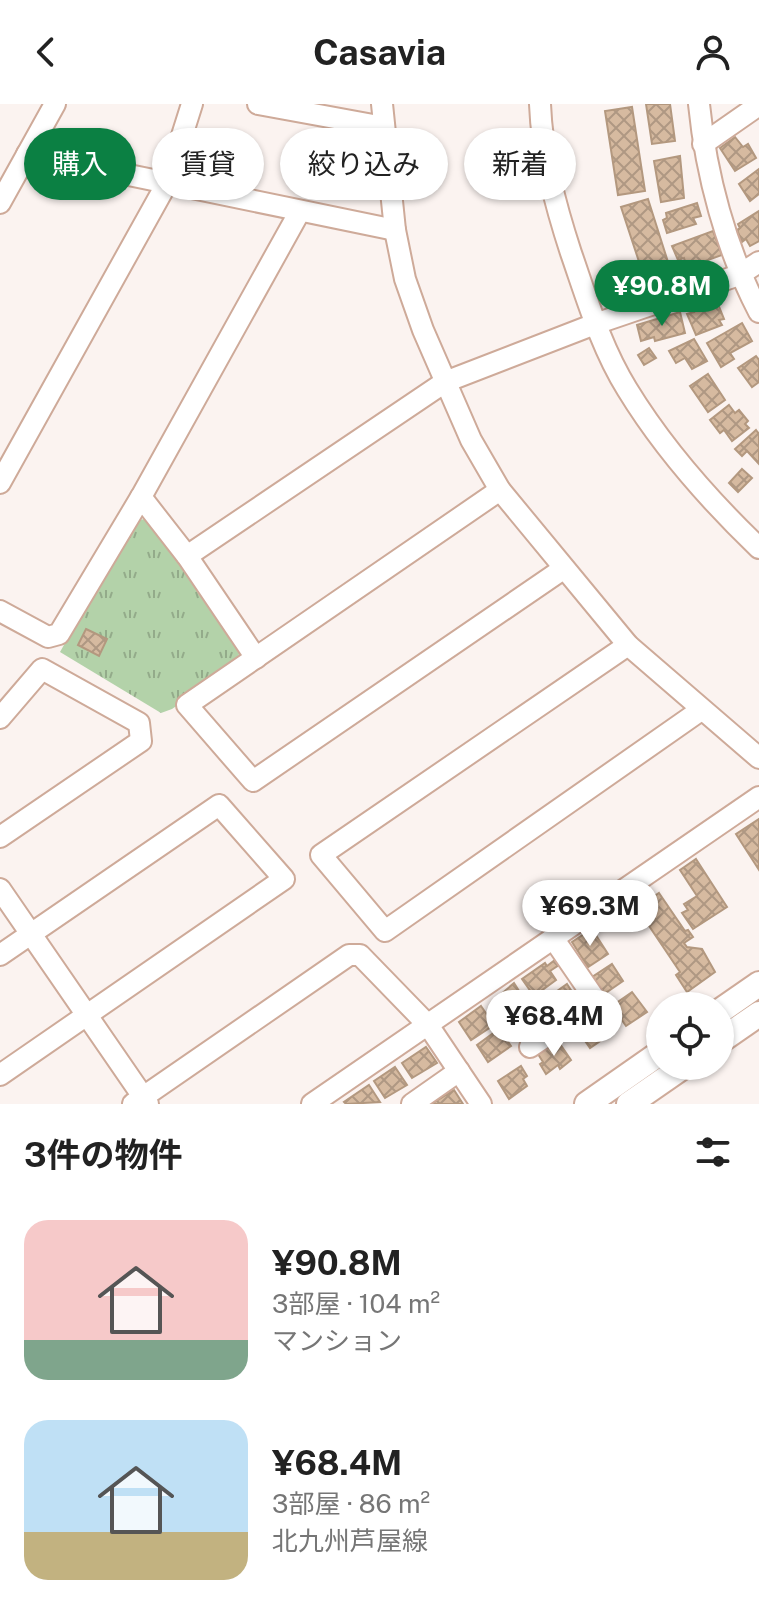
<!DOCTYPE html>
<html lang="ja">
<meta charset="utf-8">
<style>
:root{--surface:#fff;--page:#f2f2f2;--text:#222;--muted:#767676;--accent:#0b8043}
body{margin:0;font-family:"Public Sans","Noto Sans JP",sans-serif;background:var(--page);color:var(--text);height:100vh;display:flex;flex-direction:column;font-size:30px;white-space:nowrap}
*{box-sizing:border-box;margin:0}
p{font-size:26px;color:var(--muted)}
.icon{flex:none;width:44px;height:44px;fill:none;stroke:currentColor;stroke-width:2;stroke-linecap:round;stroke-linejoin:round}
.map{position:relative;height:1000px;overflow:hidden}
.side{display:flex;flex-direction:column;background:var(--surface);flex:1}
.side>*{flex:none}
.guide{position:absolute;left:24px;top:24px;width:712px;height:72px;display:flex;gap:16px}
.buttons{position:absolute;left:646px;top:888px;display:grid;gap:16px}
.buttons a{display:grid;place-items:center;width:88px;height:88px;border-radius:50%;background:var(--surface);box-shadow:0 2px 6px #0004;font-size:40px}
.price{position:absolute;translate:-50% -68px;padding:0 18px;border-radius:28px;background:#fff;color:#222;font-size:26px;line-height:52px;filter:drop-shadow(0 2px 4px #0008)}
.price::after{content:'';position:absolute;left:50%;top:48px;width:24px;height:18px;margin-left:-12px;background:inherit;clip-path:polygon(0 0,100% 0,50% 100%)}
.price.on{background:var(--accent);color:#fff}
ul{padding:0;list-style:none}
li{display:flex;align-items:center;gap:24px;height:200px;padding:0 24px}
li span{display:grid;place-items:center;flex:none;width:224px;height:160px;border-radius:24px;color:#555}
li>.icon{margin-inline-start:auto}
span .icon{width:96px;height:96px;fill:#fffc;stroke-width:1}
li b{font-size:34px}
h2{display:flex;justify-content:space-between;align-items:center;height:96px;padding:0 24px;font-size:34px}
.tag{padding:0 28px;border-radius:36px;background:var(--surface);box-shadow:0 2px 6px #0004;font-size:28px;line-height:72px}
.tag.on{background:var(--accent);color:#fff}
header{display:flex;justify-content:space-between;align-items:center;height:104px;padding:0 24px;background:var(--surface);font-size:36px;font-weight:700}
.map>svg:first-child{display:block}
</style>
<header><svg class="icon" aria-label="back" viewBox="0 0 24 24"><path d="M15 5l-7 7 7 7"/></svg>Casavia<svg class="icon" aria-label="person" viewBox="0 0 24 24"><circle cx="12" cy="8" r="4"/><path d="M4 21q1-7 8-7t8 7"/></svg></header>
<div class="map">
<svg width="759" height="1000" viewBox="0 0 759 1000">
<defs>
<pattern id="grass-tufts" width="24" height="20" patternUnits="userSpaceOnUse" patternTransform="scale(2)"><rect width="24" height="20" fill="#b3d2a9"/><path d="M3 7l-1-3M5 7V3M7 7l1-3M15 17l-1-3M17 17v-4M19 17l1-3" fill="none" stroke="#93ab8a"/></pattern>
<pattern id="building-cross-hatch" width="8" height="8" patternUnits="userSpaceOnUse" patternTransform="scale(2)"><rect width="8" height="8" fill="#d6baa0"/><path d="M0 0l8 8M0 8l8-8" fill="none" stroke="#af9883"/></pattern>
</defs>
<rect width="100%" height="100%" fill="#fbf3f0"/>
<path fill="url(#grass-tufts)" d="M148,415L239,549L238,560L172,605L161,609L60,548L134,416Z"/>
<g fill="url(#building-cross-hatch)" stroke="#b3987f" stroke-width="2">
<path d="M646,0H670L675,37L652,40Z"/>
<path d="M632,3L645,87L618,91L605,7Z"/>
<path d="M735,33L743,43L748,40L756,54L735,67L720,44Z"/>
<path d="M680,52L684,94L661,98L654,57Z"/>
<path d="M759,65V90L750,97L739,80Z"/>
<path d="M648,95L674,177L648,185L621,103Z"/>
<path d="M697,99L701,112L693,114L696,120L667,129L663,116L667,114L666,109Z"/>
<path d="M759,107V137L750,142L746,135L742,138L737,126L740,124L738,120Z"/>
<path d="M713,127L722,151L705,157L707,163L696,167L692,158L686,161L684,154L678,156L672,142Z"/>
<path d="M716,195L724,215L719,216L722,221L696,231L687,210L694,208L692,204Z"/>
<path d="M680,208L685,229L655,237L654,233L641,237L637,221Z"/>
<path d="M742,219L752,237L730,249L734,255L721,263L707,239Z"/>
<path d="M694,235L707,257L692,265L685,254L676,259L669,247Z"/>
<path d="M649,244L656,254L644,261L638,251Z"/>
<path d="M756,252L759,256V278L752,283L738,264Z"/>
<path d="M708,270L725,296L708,308L690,282Z"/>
<path d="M729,301L735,309L739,306L748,317L745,320L749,324L732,337L724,326L720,329L710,316Z"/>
<path d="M756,326L759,330V360L747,347L742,352L735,345Z"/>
<path d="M742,365L752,374L738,388L729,379Z"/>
<path d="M86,525L107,535L99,552L78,541Z"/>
<path d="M759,715V766L736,730Z"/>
<path d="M696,755L727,803L693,825L682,809L688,806L684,800L697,792L680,766Z"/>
<path d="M659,789L685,827L688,826L693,833L684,839L687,843L702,845L715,868L687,888L676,871L680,868L637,804Z"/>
<path d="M592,825L608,850L588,863L572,838Z"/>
<path d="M555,856L559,861L550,867L556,876L534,892L522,875L545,859L547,862Z"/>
<path d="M612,860L623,877L604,890L592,873Z"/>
<path d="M514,879L526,898L503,914L492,898Z"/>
<path d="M567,880L578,897L558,911L546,895Z"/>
<path d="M632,888L647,908L626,922L612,902Z"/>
<path d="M533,901L545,918L525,932L513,915Z"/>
<path d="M481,902L494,921L471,936L459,918Z"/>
<path d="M597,912L609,931L590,944L577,925Z"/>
<path d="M499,925L511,942L488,958L477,941Z"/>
<path d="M558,937L571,956L560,965L558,961L546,970L540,960L543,958L538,950Z"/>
<path d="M426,943L437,959L412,974L402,959Z"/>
<path d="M521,962L527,972L523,975L527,982L509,995L498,977Z"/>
<path d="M395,963L407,981L385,994L374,977Z"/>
<path d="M369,981L380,998L346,1000L344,998Z"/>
<path d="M454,986L463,1000H434L433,999Z"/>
</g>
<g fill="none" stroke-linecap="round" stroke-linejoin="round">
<defs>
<g id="minor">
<path d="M258,0L384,23"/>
<path d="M382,0L395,126L405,175L423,226L471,336L500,386L628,541L759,654"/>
<path d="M540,0C542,51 555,100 571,149C587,195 601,243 627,285C663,344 709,396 759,444"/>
<path d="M699,0C706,71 726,145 759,208"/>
<path d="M703,40L759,1"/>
<path d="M27,50L395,126"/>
<path d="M0,99L55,0"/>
<path d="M0,379L167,79L192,0"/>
<path d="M500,386L187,601L253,677L563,465"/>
<path d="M141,393L187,452L256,554"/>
<path d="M187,452L445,278L595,220L739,171L759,158"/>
<path d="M0,507L48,533L59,530L141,393L300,107"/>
<path d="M628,541L321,751L385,827L701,606"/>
<path d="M0,614L42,565L139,619L141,637L0,733"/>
<path d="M0,785L148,1000"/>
<path d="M0,851L219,701L284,775L0,971"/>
<path d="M530,943L597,898L553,834"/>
<path d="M133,1000L349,851H360L428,921L481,1000"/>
<path d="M312,1000L759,693"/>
<path d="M412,1000L459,967"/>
</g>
<g id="major">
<path d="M720,907L759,880"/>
<path d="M720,937L759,910"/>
<path d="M587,1000L660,949"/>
<path d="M629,1000L684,962"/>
</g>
</defs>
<use href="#minor" stroke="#ceaa99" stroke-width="24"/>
<use href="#major" stroke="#ceaa99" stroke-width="28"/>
<use href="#minor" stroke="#fff" stroke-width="20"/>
<use href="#major" stroke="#fff" stroke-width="24"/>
</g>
</svg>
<div class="buttons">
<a><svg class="icon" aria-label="locate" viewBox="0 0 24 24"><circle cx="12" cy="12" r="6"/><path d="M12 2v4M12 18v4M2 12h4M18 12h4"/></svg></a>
</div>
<b class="price on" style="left:662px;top:224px">¥90.8M</b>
<b class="price" style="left:590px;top:844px">¥69.3M</b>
<b class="price" style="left:554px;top:954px">¥68.4M</b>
<div class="guide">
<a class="tag on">購入</a>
<a class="tag">賃貸</a>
<a class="tag">絞り込み</a>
<a class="tag">新着</a>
</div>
</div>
<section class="side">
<h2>3件の物件<svg class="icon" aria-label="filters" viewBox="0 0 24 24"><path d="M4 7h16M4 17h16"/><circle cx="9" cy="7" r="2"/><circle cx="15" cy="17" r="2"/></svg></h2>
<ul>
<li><span style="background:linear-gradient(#f6c9c9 75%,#7fa58c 0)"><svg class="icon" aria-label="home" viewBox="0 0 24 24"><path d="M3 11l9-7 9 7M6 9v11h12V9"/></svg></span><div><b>¥90.8M</b><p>3部屋 · 104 m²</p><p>マンション</p></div></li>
<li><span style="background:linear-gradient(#bfe0f5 70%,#c2b280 0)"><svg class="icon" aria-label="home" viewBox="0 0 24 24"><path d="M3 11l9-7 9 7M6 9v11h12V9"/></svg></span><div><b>¥68.4M</b><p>3部屋 · 86 m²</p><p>北九州芦屋線</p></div></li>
</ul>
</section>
